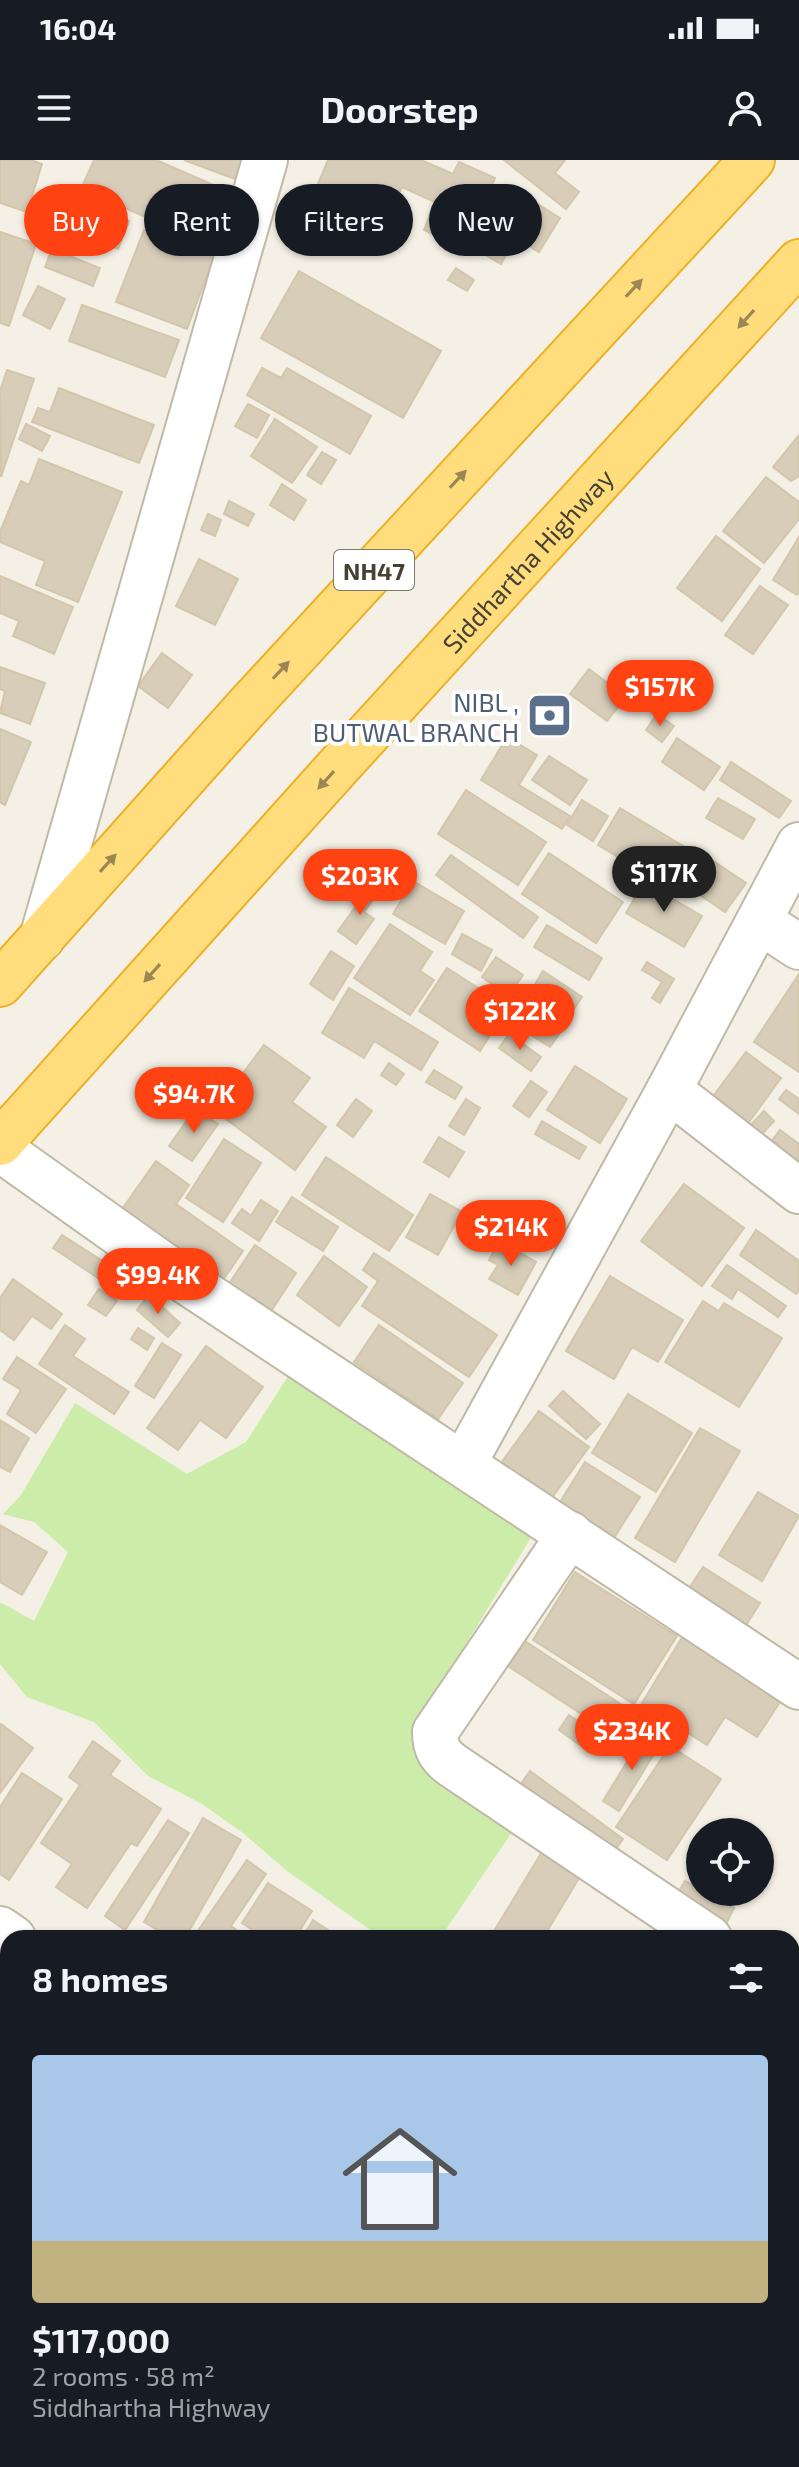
<!DOCTYPE html>
<meta charset="utf-8">
<style>
:root{--surface:#171b24;--page:#20242c;--text:#f1f3f6;--muted:#9ea1a6;--line:#363941;--accent:#ff4211}
body{margin:0;font-family:"Exo 2",sans-serif;background:var(--page);color:var(--text);height:100vh;display:flex;flex-direction:column;font-size:30px;white-space:nowrap}
*{box-sizing:border-box;margin:0}
p{font-size:26px;color:var(--muted)}
.icon{flex:none;width:44px;height:44px;fill:none;stroke:currentColor;stroke-width:2;stroke-linecap:round;stroke-linejoin:round}
.map{position:relative;flex:1;overflow:hidden}
.sheet{position:absolute;left:0px;top:1770px;width:800px;height:538px;display:flex;flex-direction:column;background:var(--surface);border-radius:24px 24px 0 0;box-shadow:0 2px 6px #0004}
.sheet>*{flex:none}
.banner{position:absolute;left:24px;top:24px;width:752px;height:72px;display:flex;gap:16px}
.fabs{position:absolute;left:686px;top:1658px;display:grid;gap:16px}
.fabs a{display:grid;place-items:center;width:88px;height:88px;border-radius:50%;background:var(--surface);box-shadow:0 2px 6px #0004;font-size:40px}
.price{position:absolute;translate:-50% -68px;padding:0 18px;border-radius:28px;background:var(--accent);color:#fff;font-size:26px;line-height:52px;filter:drop-shadow(0 2px 4px #0008)}
.price::after{content:'';position:absolute;left:50%;top:48px;width:24px;height:18px;margin-left:-12px;background:inherit;clip-path:polygon(0 0,100% 0,50% 100%)}
.price.on{background:#222;color:#fff}
ul{padding:0;list-style:none}
li{display:grid;align-content:center;gap:16px;height:424px;padding:0 32px}
li+li{border-top:2px solid var(--line)}
li span{display:grid;place-items:center;height:248px;border-radius:8px;color:#555}
li>.icon{margin-inline-start:auto}
span .icon{width:144px;height:144px;fill:#fffc;stroke-width:1}
li b{font-size:34px}
h2{display:flex;justify-content:space-between;align-items:center;height:96px;padding:0 32px;font-size:34px}
.chip{padding:0 28px;border-radius:36px;background:var(--surface);box-shadow:0 2px 6px #0004;font-size:28px;line-height:72px}
.chip.on{background:var(--accent);color:#fff}
.status{display:flex;justify-content:space-between;align-items:center;height:56px;padding:0 40px;background:var(--surface);direction:ltr}
.status svg{height:22px;fill:currentColor}
header{display:flex;justify-content:space-between;align-items:center;height:104px;padding:0 32px;background:var(--surface);font-size:36px;font-weight:700}
.map>svg:first-child{display:block}
</style>
<div class="status"><b>16:04</b><svg viewBox="0 0 49 12"><path d="M0 12V9h3v3zM5 12V6h3v6zM10 12V3h3v9zM15 12V0h3v12zM26 1h20v11H26zM47 4h2v5h-2z"/></svg></div>
<header><svg class="icon" aria-label="menu" viewBox="0 0 24 24"><path d="M4 6h16M4 12h16M4 18h16"/></svg>Doorstep<svg class="icon" aria-label="person" viewBox="0 0 24 24"><circle cx="12" cy="8" r="4"/><path d="M4 21q1-7 8-7t8 7"/></svg></header>
<div class="map">
<svg width="799" height="2307" viewBox="0 0 799 2307">
<rect width="100%" height="100%" fill="#f4f0e5"/>
<path fill="#cbeda9" d="M292,1210L532,1376L413,1571L437,1624L512,1672L440,1778H382L287,1711L243,1673L202,1644L148,1616L94,1562L27,1537L0,1504V1442L34,1461L68,1392L34,1362L3,1354L21,1335L75,1243L187,1314L246,1282Z"/>
<g fill="#d7cdb9" stroke="#d3c6ab" stroke-width="2">
<path d="M0,0H31L42,4L27,52L0,43Z"/>
<path d="M94,0H156L232,33L210,85L81,29Z"/>
<path d="M184,0H243L235,19Z"/>
<path d="M328,0H421L453,14L459,2L495,18L465,88L424,70L435,42L402,27L389,55L318,24Z"/>
<path d="M504,0H565L555,13L579,32L566,49Z"/>
<path d="M507,25L560,58L539,92L486,59Z"/>
<path d="M65,36L129,61L118,89L54,64Z"/>
<path d="M484,68L512,84L501,104L472,87Z"/>
<path d="M144,70L214,96L187,169L116,142Z"/>
<path d="M0,72L36,84L9,166L0,163Z"/>
<path d="M52,89L100,108L93,126L45,107Z"/>
<path d="M456,108L474,120L467,131L448,120Z"/>
<path d="M299,111L441,191L403,258L261,178Z"/>
<path d="M38,126L65,139L50,169L23,155Z"/>
<path d="M82,145L179,180L165,217L69,181Z"/>
<path d="M262,208L281,218L287,208L371,256L350,294L247,235Z"/>
<path d="M7,210L34,219L1,317L0,231Z"/>
<path d="M59,228L154,265L139,303L32,262L38,248L50,252Z"/>
<path d="M248,244L269,255L257,278L235,266Z"/>
<path d="M275,259L317,287L292,323L251,296Z"/>
<path d="M26,264L50,276L42,291L19,279Z"/>
<path d="M799,275V316L791,321L773,307Z"/>
<path d="M322,292L336,300L321,324L307,315Z"/>
<path d="M39,299L122,332L78,442L36,425L45,401L0,382V372L21,321L29,325Z"/>
<path d="M766,317L799,342V359L764,403L723,371Z"/>
<path d="M282,324L306,340L294,360L270,345Z"/>
<path d="M229,341L254,354L248,366L224,354Z"/>
<path d="M208,354L221,360L215,376L201,370Z"/>
<path d="M716,376L760,409L722,461L677,428Z"/>
<path d="M799,377V432L797,435L773,420Z"/>
<path d="M199,399L238,419L215,465L176,446Z"/>
<path d="M0,416L73,447L54,494L13,476L19,461L0,453Z"/>
<path d="M760,426L788,445L753,494L725,475Z"/>
<path d="M162,493L192,515L168,548L138,526Z"/>
<path d="M0,507L45,523L30,564L0,553L5,531L0,529Z"/>
<path d="M589,509L626,537L607,561L570,534Z"/>
<path d="M657,554L674,566L662,582L646,570Z"/>
<path d="M0,569L31,582L5,645L0,642Z"/>
<path d="M507,577L537,595L519,625L570,656L562,669L481,620Z"/>
<path d="M677,578L720,607L704,630L662,602Z"/>
<path d="M549,596L587,620L570,645L532,620Z"/>
<path d="M731,602L791,641L779,658L720,620Z"/>
<path d="M466,630L546,682L518,725L438,674Z"/>
<path d="M718,638L755,659L743,679L706,658Z"/>
<path d="M582,640L608,656L593,681L567,665Z"/>
<path d="M620,648L690,690L668,727L598,685Z"/>
<path d="M700,692L746,723L725,752L680,721Z"/>
<path d="M549,693L623,742L596,783L522,734Z"/>
<path d="M451,695L538,757L523,778L436,715Z"/>
<path d="M413,721L464,751L445,784L393,754Z"/>
<path d="M644,722L702,756L684,787L626,753Z"/>
<path d="M373,723L381,729L364,752L374,759L356,784L338,771Z"/>
<path d="M390,764L432,792L420,811L434,820L410,855L354,818Z"/>
<path d="M547,765L602,798L589,820L534,787Z"/>
<path d="M462,774L492,790L481,811L452,794Z"/>
<path d="M331,791L354,806L333,840L310,824Z"/>
<path d="M496,797L523,815L508,836L482,817Z"/>
<path d="M647,802L674,819L660,843L652,838L662,822L642,810Z"/>
<path d="M447,808L508,847L480,891L419,851Z"/>
<path d="M543,811L582,837L566,860L528,836Z"/>
<path d="M799,814V912L754,882Z"/>
<path d="M349,828L438,882L421,910L374,881L364,898L322,873Z"/>
<path d="M537,854L562,870L550,887L525,871Z"/>
<path d="M509,874L541,897L531,911L499,888Z"/>
<path d="M264,885L310,918L292,942L326,967L295,1010L215,951Z"/>
<path d="M746,892L781,918L741,973L705,947Z"/>
<path d="M389,903L404,914L396,925L381,915Z"/>
<path d="M575,906L627,939L600,983L547,950Z"/>
<path d="M434,910L462,927L455,939L426,922Z"/>
<path d="M531,921L547,932L529,957L513,946Z"/>
<path d="M786,930L799,939V954L779,939Z"/>
<path d="M356,939L372,951L353,977L337,965Z"/>
<path d="M466,939L480,948L464,975L449,966Z"/>
<path d="M195,949L218,964L192,1001L169,986Z"/>
<path d="M764,951L774,961L754,983L743,973Z"/>
<path d="M542,961L586,987L579,999L535,974Z"/>
<path d="M780,970L799,984V1024L761,995Z"/>
<path d="M439,977L464,992L449,1017L424,1002Z"/>
<path d="M224,979L261,1003L223,1062L186,1038Z"/>
<path d="M326,997L413,1055L389,1091L302,1035Z"/>
<path d="M156,1001L189,1025L176,1044L243,1091L214,1133L113,1062Z"/>
<path d="M684,1024L744,1068L702,1126L641,1081Z"/>
<path d="M430,1034L462,1052L438,1095L406,1077Z"/>
<path d="M292,1037L338,1067L323,1091L276,1062Z"/>
<path d="M261,1040L278,1051L259,1081L232,1063L242,1049L251,1056Z"/>
<path d="M756,1070L799,1101V1130L796,1134L740,1095Z"/>
<path d="M62,1075L123,1114L113,1128L53,1088Z"/>
<path d="M499,1081L536,1102L518,1135L489,1119L498,1105L489,1100Z"/>
<path d="M255,1085L296,1113L266,1159L224,1131Z"/>
<path d="M374,1093L497,1175L469,1217L362,1146L378,1121L363,1110Z"/>
<path d="M324,1096L367,1127L339,1166L297,1135Z"/>
<path d="M727,1105L786,1146L778,1157L738,1129L732,1139L712,1126Z"/>
<path d="M610,1116L683,1160L658,1202L632,1187L614,1219L566,1191Z"/>
<path d="M13,1119L62,1154L51,1169L32,1156L14,1180L0,1170V1138Z"/>
<path d="M99,1129L117,1141L106,1156L88,1145Z"/>
<path d="M149,1135L180,1163L168,1177L137,1150Z"/>
<path d="M703,1141L719,1151L724,1143L782,1178L739,1247L665,1202Z"/>
<path d="M65,1165L85,1179L73,1196L129,1232L114,1254L39,1204Z"/>
<path d="M379,1165L463,1223L438,1259L354,1202Z"/>
<path d="M138,1168L154,1178L147,1190L131,1179Z"/>
<path d="M162,1183L181,1195L154,1238L135,1226Z"/>
<path d="M206,1186L263,1227L226,1278L200,1260L178,1290L147,1268Z"/>
<path d="M17,1197L66,1229L36,1273L7,1254L21,1230L3,1219Z"/>
<path d="M563,1231L600,1264L586,1279L549,1246Z"/>
<path d="M628,1234L692,1273L656,1332L592,1293Z"/>
<path d="M539,1251L589,1287L548,1343L498,1307Z"/>
<path d="M0,1260L29,1278L10,1312L0,1307Z"/>
<path d="M700,1268L740,1291L675,1402L635,1378Z"/>
<path d="M585,1302L640,1337L608,1387L554,1352Z"/>
<path d="M758,1332L799,1356L762,1421L719,1395Z"/>
<path d="M0,1365L47,1392L22,1435L0,1422Z"/>
<path d="M703,1407L760,1443L739,1476L682,1439Z"/>
<path d="M575,1412L677,1476L634,1544L533,1480Z"/>
<path d="M683,1476L782,1539L757,1577L725,1557L707,1585L642,1543Z"/>
<path d="M525,1481L622,1545L606,1570L508,1506Z"/>
<path d="M569,1555L590,1570L580,1585L559,1570Z"/>
<path d="M1,1564L33,1588L0,1633V1565Z"/>
<path d="M644,1574L660,1584L619,1651L603,1641Z"/>
<path d="M93,1581L120,1601L110,1615L161,1649L137,1686L131,1683L87,1748L56,1727L72,1704L41,1683L80,1625L69,1617Z"/>
<path d="M670,1586L721,1619L667,1700L616,1667Z"/>
<path d="M530,1611L623,1679L607,1701L514,1634Z"/>
<path d="M22,1613L62,1639L9,1720L0,1714V1647Z"/>
<path d="M203,1658L241,1680L185,1778H171L144,1762Z"/>
<path d="M168,1660L189,1673L125,1770L105,1756Z"/>
<path d="M546,1685L585,1708L543,1778H501L493,1773Z"/>
<path d="M247,1700L266,1714L231,1766L248,1778H193Z"/>
<path d="M685,1721L700,1729V1732H705L734,1748L726,1764L676,1736Z"/>
<path d="M268,1723L312,1751L295,1778H265L242,1763Z"/>
<path d="M313,1760L328,1770L323,1778H302Z"/>
<path d="M8,1865V1919L0,1914V1876Z"/>
<path d="M792,1900L799,1905V1950L792,1960Z"/>
<path d="M792,2069L799,2074V2149L792,2159Z"/>
<path d="M799,2166V2222L792,2233V2177Z"/>
<path d="M0,2229L8,2234V2300H32L28,2307H0Z"/>
<path d="M93,2300H116L127,2307H89Z"/>
<path d="M310,2300H411L407,2307H306Z"/>
<path d="M559,2300H678L673,2307H554Z"/>
</g>
<g fill="none" stroke-linecap="round" stroke-linejoin="round">
<defs>
<g id="minor">
<path d="M759,761L799,787"/>
<path d="M42,778L265,0"/>
<path d="M669,930L799,1031"/>
<path d="M0,989L190,1124L799,1527"/>
<path d="M464,1303L669,930L799,685"/>
<path d="M570,1374L435,1572C435,1588 440,1596 452,1605L709,1778"/>
<path d="M0,1769L13,1778"/>
<path d="M792,1834L799,1838"/>
<path d="M0,2150L8,2156"/>
<path d="M792,2258L799,2262"/>
<path d="M210,2300L220,2307"/>
</g>
<g id="trunk">
<path d="M0,824L249,545L752,0"/>
<path id="s1" d="M0,983L337,608L799,102"/>
</g>
</defs>
<use href="#minor" stroke="#c1b9a6" stroke-width="48"/>
<use href="#trunk" stroke="#eeaf25" stroke-width="48"/>
<use href="#minor" stroke="#fff" stroke-width="44"/>
<use href="#trunk" stroke="#ffdd7c" stroke-width="44"/>
</g>
<defs><path id="oneway-solid" d="M-6-.8H1V-3.2L6.5 0L1 3.2V.8H-6Z" transform="scale(2)"/></defs>
<g fill="#9a8754">
<use href="#oneway-solid" transform="translate(634 128) rotate(-47)"/>
<use href="#oneway-solid" transform="translate(746 159) rotate(132)"/>
<use href="#oneway-solid" transform="translate(458 319) rotate(-47)"/>
<use href="#oneway-solid" transform="translate(281 510) rotate(-47)"/>
<use href="#oneway-solid" transform="translate(326 620) rotate(132)"/>
<use href="#oneway-solid" transform="translate(108 703) rotate(-48)"/>
<use href="#oneway-solid" transform="translate(152 813) rotate(132)"/>
</g>
<defs>
<symbol id="bank-square" viewBox="-11 -11 22 22"><rect x="-9" y="-9" width="18" height="18" rx="4" fill="#5c6f8a" stroke="#fff"/><path d="M-6-4H6V4H-6ZM0-2.3a2.3 2.3 0 1 0 0 4.6a2.3 2.3 0 1 0 0-4.6Z" fill="#fff"/></symbol>
</defs>
<g fill-rule="evenodd">
<use href="#bank-square" x="524" y="530" width="51" height="51"/>
</g>
<g text-anchor="middle" dominant-baseline="central" stroke-width="8" stroke-linejoin="round" paint-order="stroke">
<rect fill="#fff" stroke="#7e7a71" stroke-width="2" x="334" y="390" width="80" height="40" rx="6"/>
<g font-size="24" font-weight="bold" fill="#474134">
<text x="374" y="410">NH47</text>
</g>
<g font-size="26" fill="#474134" stroke="#fff">
<text stroke="none"><textPath href="#s1" startOffset="786">Siddhartha Highway</textPath></text>
</g>
<g font-size="26" fill="#4e5e75" stroke="#fff" text-anchor="end">
<text x="519" y="541">NIBL ,<tspan x="519" dy="30">BUTWAL BRANCH</tspan></text>
</g>
</g>
</svg>
<div class="fabs">
<a><svg class="icon" aria-label="locate" viewBox="0 0 24 24"><circle cx="12" cy="12" r="6"/><path d="M12 2v4M12 18v4M2 12h4M18 12h4"/></svg></a>
</div>
<b class="price" style="left:660px;top:568px">$157K</b>
<b class="price on" style="left:664px;top:754px">$117K</b>
<b class="price" style="left:360px;top:757px">$203K</b>
<b class="price" style="left:520px;top:892px">$122K</b>
<b class="price" style="left:194px;top:975px">$94.7K</b>
<b class="price" style="left:511px;top:1108px">$214K</b>
<b class="price" style="left:158px;top:1156px">$99.4K</b>
<b class="price" style="left:632px;top:1612px">$234K</b>
<div class="banner">
<a class="chip on">Buy</a>
<a class="chip">Rent</a>
<a class="chip">Filters</a>
<a class="chip">New</a>
</div>
<section class="sheet">
<h2>8 homes<svg class="icon" aria-label="filters" viewBox="0 0 24 24"><path d="M4 7h16M4 17h16"/><circle cx="9" cy="7" r="2"/><circle cx="15" cy="17" r="2"/></svg></h2>
<ul>
<li><span style="background:linear-gradient(#a9c7e8 75%,#c2b280 0)"><svg class="icon" aria-label="home" viewBox="0 0 24 24"><path d="M3 11l9-7 9 7M6 9v11h12V9"/></svg></span><div><b>$117,000</b><p>2 rooms · 58 m²</p><p>Siddhartha Highway</p></div></li>
</ul>
</section>
</div>
